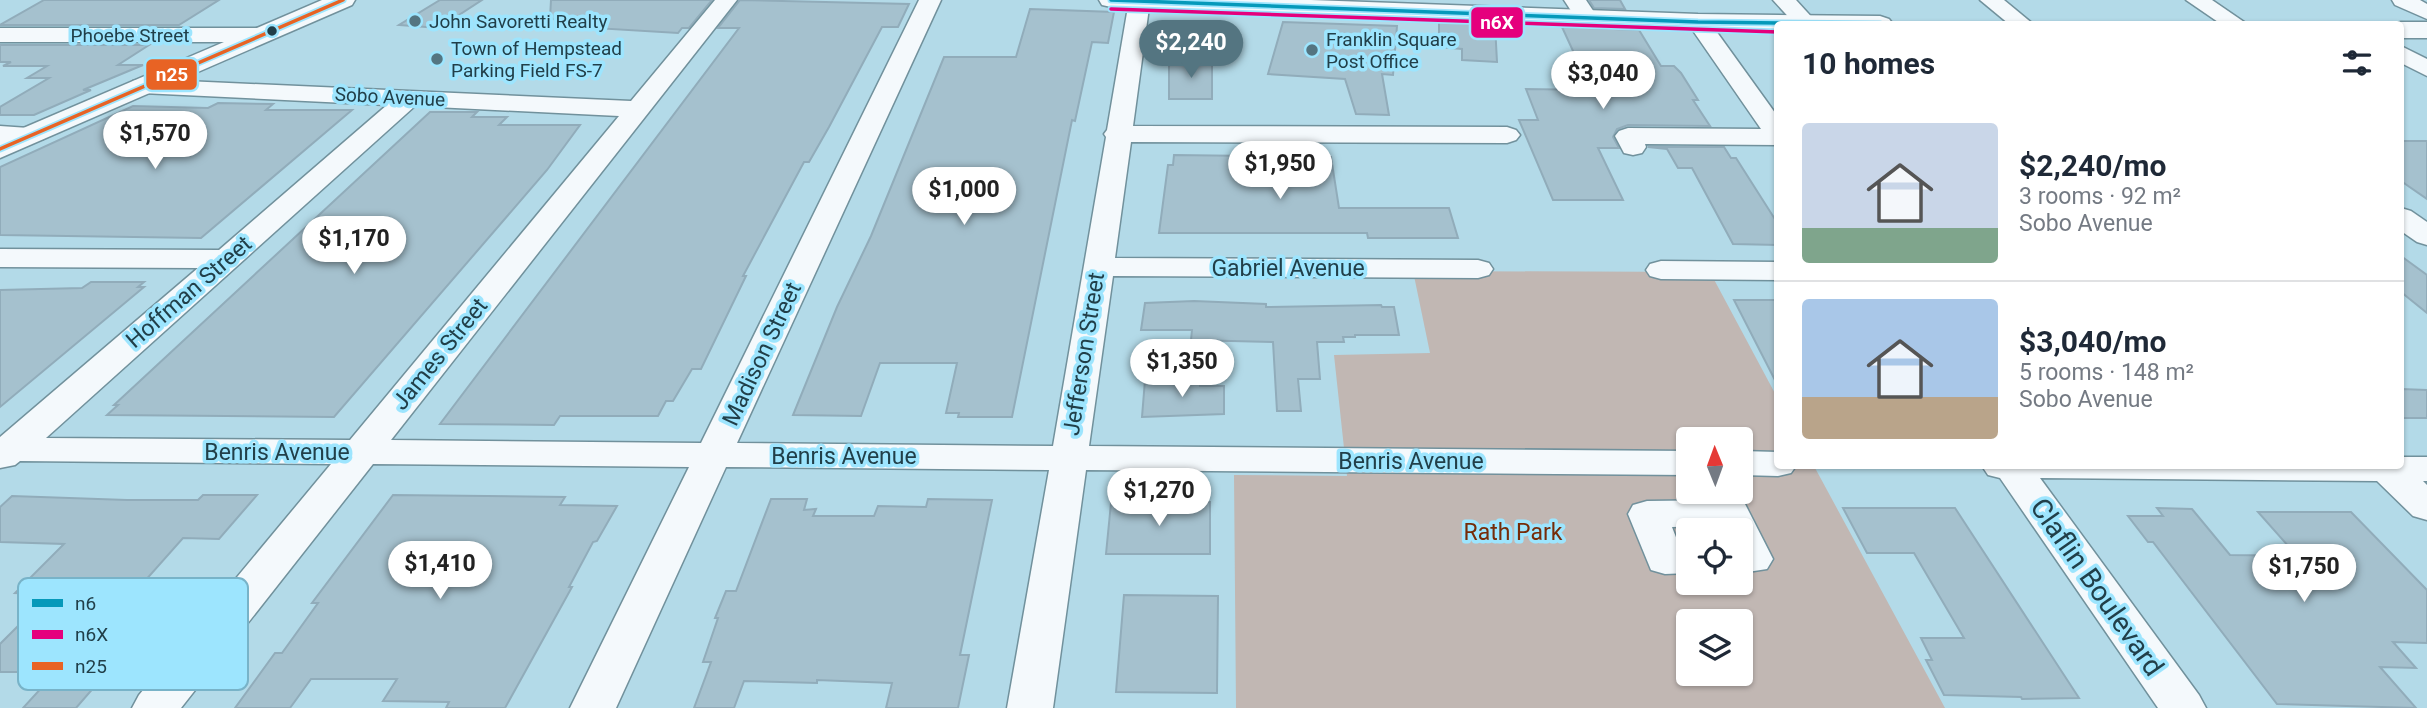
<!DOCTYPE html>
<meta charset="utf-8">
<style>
:root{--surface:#fff;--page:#f2f2f3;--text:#1f2937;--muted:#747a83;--line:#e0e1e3;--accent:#547581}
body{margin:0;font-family:Roboto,sans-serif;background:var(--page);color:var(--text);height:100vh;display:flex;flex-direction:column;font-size:26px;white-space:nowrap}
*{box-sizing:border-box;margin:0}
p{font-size:23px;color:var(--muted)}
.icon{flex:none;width:38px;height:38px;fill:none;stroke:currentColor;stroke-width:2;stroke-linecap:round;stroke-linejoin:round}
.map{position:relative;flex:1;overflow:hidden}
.side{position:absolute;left:1774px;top:21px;width:630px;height:448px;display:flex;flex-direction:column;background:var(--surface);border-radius:7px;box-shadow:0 2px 5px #0004}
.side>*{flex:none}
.needle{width:46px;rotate:359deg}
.buttons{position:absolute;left:1676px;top:427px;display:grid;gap:14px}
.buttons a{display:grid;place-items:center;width:77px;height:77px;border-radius:7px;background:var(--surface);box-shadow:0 2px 5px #0004;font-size:35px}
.price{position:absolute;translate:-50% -60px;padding:0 16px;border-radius:24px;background:#fff;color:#222;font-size:23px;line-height:46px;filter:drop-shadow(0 2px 4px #0008)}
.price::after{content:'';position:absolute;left:50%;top:42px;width:21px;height:16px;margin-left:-10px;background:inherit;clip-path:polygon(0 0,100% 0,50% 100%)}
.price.selected{background:var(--accent);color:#fff}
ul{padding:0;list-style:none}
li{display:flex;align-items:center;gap:21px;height:175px;padding:0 28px}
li+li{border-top:2px solid var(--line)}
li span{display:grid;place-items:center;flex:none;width:196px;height:140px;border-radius:7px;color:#555}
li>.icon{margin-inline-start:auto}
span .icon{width:84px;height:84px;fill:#fffc;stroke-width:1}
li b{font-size:30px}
h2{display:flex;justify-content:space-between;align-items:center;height:84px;padding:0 28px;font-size:30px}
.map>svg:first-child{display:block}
</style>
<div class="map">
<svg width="2427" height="708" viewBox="0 0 2427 708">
<rect width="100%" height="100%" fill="#b3dae8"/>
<path fill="#c1b7b3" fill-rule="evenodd" d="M1413,271L1710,272L1778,399V466H1814L1945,708H1236L1234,475L1347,476L1334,355L1430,353ZM1689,439H1741V492H1689ZM1689,530H1741V583H1689ZM1689,621H1741V674H1689Z"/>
<g fill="#a5c1ce" stroke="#91acba" stroke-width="2">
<path d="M44,0H219L179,25H0Z"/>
<path d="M440,0H482L439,28L399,25Z"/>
<path d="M551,0H712L689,28H682L678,33L594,28L603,21L550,19Z"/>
<path d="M740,0L909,4L898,27H882L829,127L809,162H804L743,276H746L701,369H692L673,401H666L658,416H560L554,425L440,424L739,28H718Z"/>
<path d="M1589,0H1620L1625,9L1594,8Z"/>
<path d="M1030,9L1114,12L1108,43L1092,42L1075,121L1072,120L1012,417H958L959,413H946L957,363H880L861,416L793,415L837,307L871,236L944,57H1016Z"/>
<path d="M1283,22L1397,26L1393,75L1382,74L1389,115L1356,114L1345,79L1268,74Z"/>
<path d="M1439,22L1495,25L1497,62L1462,60V49L1439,47Z"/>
<path d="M1562,27L1639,30L1661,66H1674L1681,73L1698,100H1693L1710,126L1628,125L1617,129L1613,137L1619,148H1598L1623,200H1553L1519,120H1538L1526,89L1591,90Z"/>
<path d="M0,45H149L118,65H143L83,90H91L34,115H0V107L49,78H27L47,66H3L11,62H0Z"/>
<path d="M1212,60V99H1169V61Z"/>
<path d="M218,103L273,104L266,110H352L201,238L0,235V167L133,106L208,108Z"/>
<path d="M430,112H477L472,117H507L499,125H580L547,170L334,417L107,415L118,405H114Z"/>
<path d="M2401,141H2427V199L2401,181Z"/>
<path d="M1648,147H1724L1731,158H1736L1778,224V245L1733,244L1692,168H1678L1667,149Z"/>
<path d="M1174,155L1331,157L1339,208H1449L1458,238H1368L1367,233H1159L1168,165H1173Z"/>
<path d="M2401,256L2427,275V313L2401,292Z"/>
<path d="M91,282H144L138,287H144L0,407V290L82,288Z"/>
<path d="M1734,300H1778V386Z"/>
<path d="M1194,301L1266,304V307L1381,305L1382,307H1394L1399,335H1355V337H1343L1344,342H1317L1320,379H1298L1301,411H1277L1273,342L1191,340L1192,330H1141L1145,303Z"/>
<path d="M1145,380H1201L1200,386H1224V414L1142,417Z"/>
<path d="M2401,389L2427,390V418H2401Z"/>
<path d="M203,495H257L219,539L183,538L143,583L177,584L160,602H168L76,708H23L56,672H0V644L50,594L15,593L64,544L0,542V507L12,496L127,500H198Z"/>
<path d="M393,495L565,497L560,505L617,506L597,541L593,542L569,587H572L505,708H446L449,702L383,701L397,679H311L290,708H235L275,653H282L318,603H312Z"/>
<path d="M771,499H807L804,510L816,509L813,516H874L878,506L926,507L928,499L992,500L960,655H969L958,708H886L892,683L817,680V683L744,681L734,708H694L711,662H703L718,618H715L726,591H736Z"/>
<path d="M1210,502V554H1106L1111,503Z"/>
<path d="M1843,508H1955L2079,698L2022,699L2021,697L1944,695L1926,660H1932L1921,638H1964L1914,553H1867Z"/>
<path d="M2157,508L2192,509L2230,555L2297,556L2258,512H2351L2427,590V643L2393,642L2416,668L2380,667L2416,708L2277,704L2153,542H2148L2128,516H2163Z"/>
<path d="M1124,595L1218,596L1217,693L1116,692Z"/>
</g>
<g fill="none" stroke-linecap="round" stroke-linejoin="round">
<defs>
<g id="minor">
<path d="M715,0H737L391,440L701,443L919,0H941L737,443L1053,446L1106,137L1104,134L1107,130L1129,1L1150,0L1133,126L1507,127L1516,130L1520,135L1516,140L1507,143L1131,142L1115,258L1478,260L1489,263L1493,269L1489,275L1478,278L1113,276L1089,446L1689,451V475L1086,470L1053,708H1007L1049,470L726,467L616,708H570L689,467L373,464L181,708H132L139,695L331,464L20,461L15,465L0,468V437L198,268L0,267V249L219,250L387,105L142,93L133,91L130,86L133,81L142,79L631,101ZM415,106L619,116L350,440L46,438Z"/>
<path d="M1564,0H1586L1598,18L1595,23H1579Z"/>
<path d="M1773,0H1796L1817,23L1795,24Z"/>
<path d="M1980,0H2004L2033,24H2009Z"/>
<path d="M2186,0H2212L2247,24H2221Z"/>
<path d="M2392,0H2420L2427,4V19L2395,5Z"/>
<path d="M1698,15L1706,17L1778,117V145L1645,144L1646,147L1642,153L1633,155L1624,153L1615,136L1619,131L1628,128L1761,129L1687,22L1690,17Z"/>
<path d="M0,28H261L269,30L272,35L269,40L261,42H0Z"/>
<path d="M2401,46L2427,59V76L2401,63Z"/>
<path d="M0,126L43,129L47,134L43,139L0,142Z"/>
<path d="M2401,208L2411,211L2427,222V245L2417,242L2401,231Z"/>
<path d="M1661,261L1778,262V280L1661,279L1650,276L1646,270L1650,264Z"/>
<path d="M1741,451L1778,452V466H1796L1791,473L1778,476L1741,475Z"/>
<path d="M2401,457H2427V481H2423L2427,485V520L2413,516L2377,481L2040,478L2199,695L2206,708H2158L2000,478L1988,475L1982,466H2401Z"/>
<path d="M1731,500L1745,504L1773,559L1767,569L1741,573V530H1721L1719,526L1672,527L1679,545H1689V573L1665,574L1651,570L1628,514L1633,505L1647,501Z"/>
</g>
<g id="major">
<path d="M322,0H355L352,5L0,158V138Z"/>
<path d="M1099,0H1311L1698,14L1880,16L1889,19L1893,24H1778V31L1698,30L1111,7L1102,5Z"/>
<path d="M2401,22H2427V38H2401V24H2392Z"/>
</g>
</defs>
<use href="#minor" stroke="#71919c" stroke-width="3"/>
<use href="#major" stroke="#71919c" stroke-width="3"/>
<use href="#minor" fill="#f4f9fc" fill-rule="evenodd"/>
<use href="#major" fill="#f4f9fc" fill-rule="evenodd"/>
<defs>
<path id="bus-1" d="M1111,0L1698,22L1880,24"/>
<path id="bus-2" d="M1111,9L1778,32"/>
<path id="bus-3" d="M0,149L343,0"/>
</defs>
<use href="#bus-1" stroke="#9de5fe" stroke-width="7"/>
<use href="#bus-2" stroke="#9de5fe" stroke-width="7"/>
<use href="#bus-3" stroke="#9de5fe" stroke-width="7"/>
<use href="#bus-1" stroke="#0599ba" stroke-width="3.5"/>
<use href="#bus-2" stroke="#e5007d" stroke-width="3.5"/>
<use href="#bus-3" stroke="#e86324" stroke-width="3.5"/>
</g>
<g fill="#547581" stroke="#9de5fe" stroke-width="2.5">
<circle cx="415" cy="21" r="7"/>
<circle cx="1312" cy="50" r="7"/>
<circle cx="437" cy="59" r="7"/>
</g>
<circle fill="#213f49" stroke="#9de5fe" stroke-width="2.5" cx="272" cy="31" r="6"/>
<g text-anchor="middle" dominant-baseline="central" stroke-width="7" stroke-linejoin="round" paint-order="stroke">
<g font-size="19" fill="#213f49" stroke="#9de5fe" text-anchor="start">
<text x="429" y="21">John Savoretti Realty</text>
<text x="1326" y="39">Franklin Square<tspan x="1326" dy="22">Post Office</tspan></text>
<text x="451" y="48">Town of Hempstead<tspan x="451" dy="22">Parking Field FS-7</tspan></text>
</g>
<g font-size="19" fill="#213f49" stroke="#9de5fe">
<text x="130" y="35">Phoebe Street</text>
<text transform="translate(390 97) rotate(3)">Sobo Avenue</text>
</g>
<g font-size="23" fill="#213f49" stroke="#9de5fe">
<text x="1288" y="268">Gabriel Avenue</text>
<text transform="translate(189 292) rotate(-41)">Hoffman Street</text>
<text transform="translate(440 354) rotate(-51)">James Street</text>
<text transform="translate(762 354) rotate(-65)">Madison Street</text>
<text transform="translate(1084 354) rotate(-81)">Jefferson Street</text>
<text x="277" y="452">Benris Avenue</text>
<text x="844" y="456">Benris Avenue</text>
<text x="1411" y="461">Benris Avenue</text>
</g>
<g font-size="23" fill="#762b08" stroke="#9de5fe">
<text x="1513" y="532">Rath Park</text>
</g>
<g font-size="28" fill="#213f49" stroke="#9de5fe">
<text transform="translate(2097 587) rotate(55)">Claflin Boulevard</text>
</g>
</g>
<rect x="18" y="578" width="230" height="112" rx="10" fill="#9de5fe" stroke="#78b3c8" stroke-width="2"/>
<rect x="32" y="599" width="31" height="8" fill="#0599ba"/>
<rect x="32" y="630" width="31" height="9" fill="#e5007d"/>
<rect x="32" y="662" width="31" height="8" fill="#e86324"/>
<g font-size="19" fill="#213f49">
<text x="75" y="610">n6</text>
<text x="75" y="641">n6X</text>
<text x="75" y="673">n25</text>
</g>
<g stroke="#9de5fe" stroke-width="2.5">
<rect x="1470" y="6" width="54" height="33" rx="7" fill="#e5007d"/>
<rect x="145" y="58" width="53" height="33" rx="7" fill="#e86324"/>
</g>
<g font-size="19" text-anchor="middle" font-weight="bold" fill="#fff">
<text x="1497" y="29">n6X</text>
<text x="172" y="81">n25</text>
</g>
</svg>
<div class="buttons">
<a><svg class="needle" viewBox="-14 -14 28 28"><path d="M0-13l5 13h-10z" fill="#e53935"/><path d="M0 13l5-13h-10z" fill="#747a83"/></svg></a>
<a><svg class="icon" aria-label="locate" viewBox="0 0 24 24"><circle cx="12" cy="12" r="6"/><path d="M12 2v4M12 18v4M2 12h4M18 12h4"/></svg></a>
<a><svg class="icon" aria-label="layers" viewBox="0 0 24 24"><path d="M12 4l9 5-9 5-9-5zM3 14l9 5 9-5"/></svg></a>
</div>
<b class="price selected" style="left:1191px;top:80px">$2,240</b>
<b class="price" style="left:1603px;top:111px">$3,040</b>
<b class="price" style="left:155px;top:171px">$1,570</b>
<b class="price" style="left:1280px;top:201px">$1,950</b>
<b class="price" style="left:964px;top:227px">$1,000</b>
<b class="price" style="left:354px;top:276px">$1,170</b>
<b class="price" style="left:1182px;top:399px">$1,350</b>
<b class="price" style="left:1159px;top:528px">$1,270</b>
<b class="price" style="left:440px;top:601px">$1,410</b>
<b class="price" style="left:2304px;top:604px">$1,750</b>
<section class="side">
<h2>10 homes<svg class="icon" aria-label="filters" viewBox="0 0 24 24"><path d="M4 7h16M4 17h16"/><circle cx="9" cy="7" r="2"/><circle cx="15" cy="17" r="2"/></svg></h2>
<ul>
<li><span style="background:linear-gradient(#c9d6e8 75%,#7fa58c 0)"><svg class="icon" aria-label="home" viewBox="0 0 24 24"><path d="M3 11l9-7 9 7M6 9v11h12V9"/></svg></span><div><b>$2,240/mo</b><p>3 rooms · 92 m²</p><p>Sobo Avenue</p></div></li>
<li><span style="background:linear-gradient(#a9c7e8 70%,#b9a48a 0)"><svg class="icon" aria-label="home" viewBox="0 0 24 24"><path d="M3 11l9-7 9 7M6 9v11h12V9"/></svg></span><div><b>$3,040/mo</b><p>5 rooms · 148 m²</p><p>Sobo Avenue</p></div></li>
</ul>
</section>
</div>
